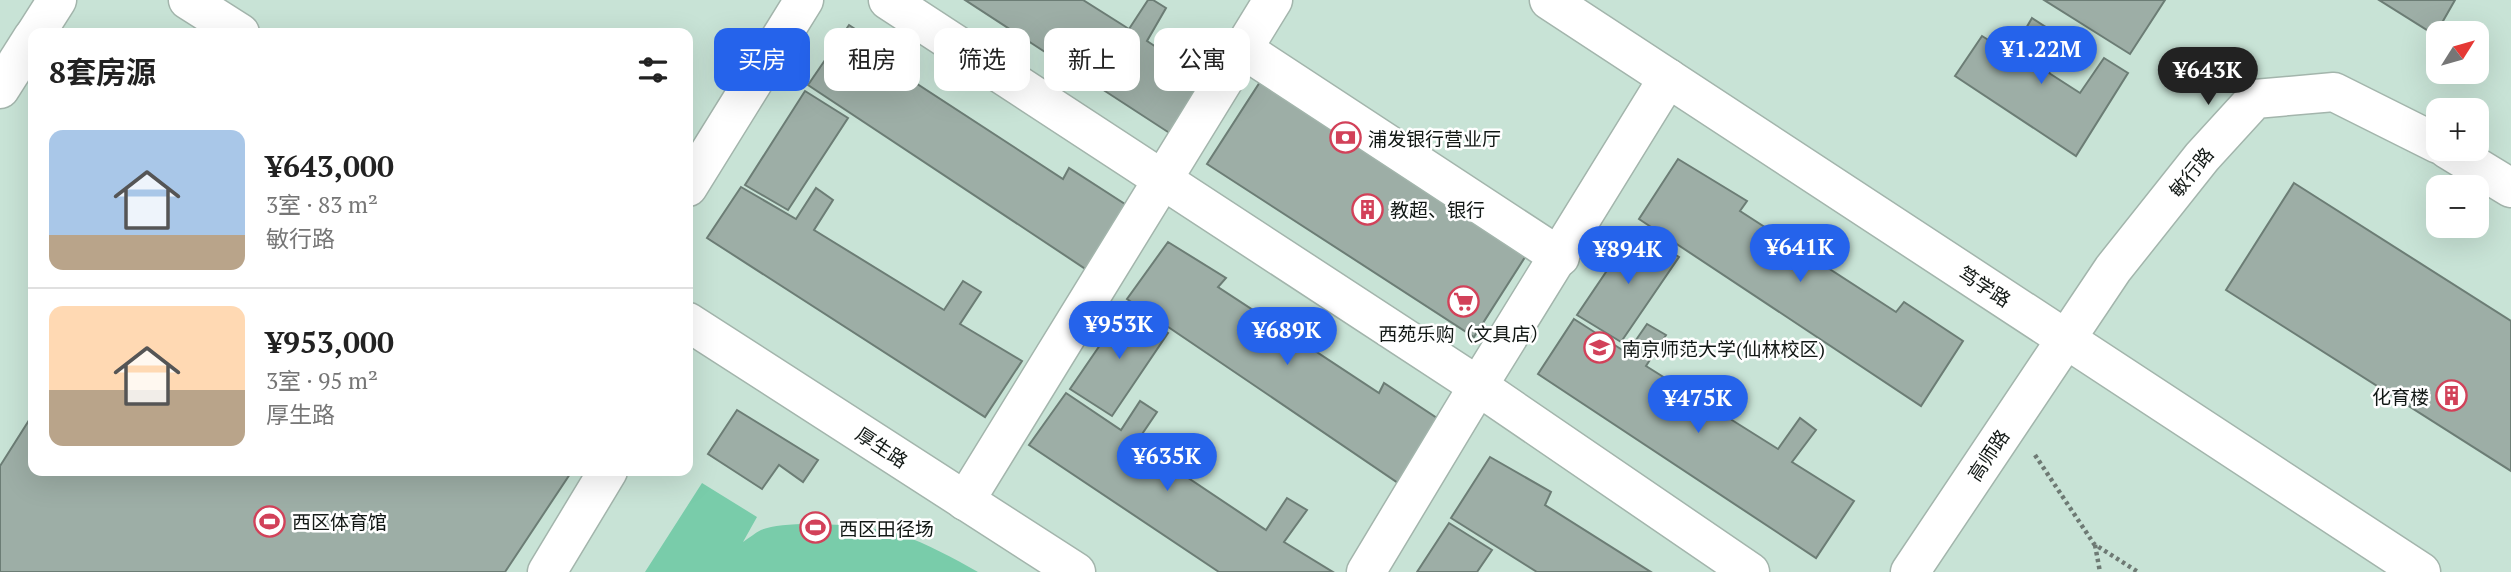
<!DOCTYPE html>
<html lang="zh">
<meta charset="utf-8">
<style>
:root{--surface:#fff;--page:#f2f2f2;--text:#222;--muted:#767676;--line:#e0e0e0;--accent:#2563eb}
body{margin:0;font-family:"PT Serif","Noto Sans SC",serif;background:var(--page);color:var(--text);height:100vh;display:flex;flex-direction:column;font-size:26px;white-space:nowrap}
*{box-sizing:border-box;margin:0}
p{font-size:23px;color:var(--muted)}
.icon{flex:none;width:38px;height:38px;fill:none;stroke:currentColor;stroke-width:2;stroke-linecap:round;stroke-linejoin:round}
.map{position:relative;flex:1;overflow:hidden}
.side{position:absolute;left:28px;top:28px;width:665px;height:448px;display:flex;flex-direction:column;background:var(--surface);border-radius:14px;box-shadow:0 7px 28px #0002}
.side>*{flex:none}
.top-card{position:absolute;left:714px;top:28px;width:665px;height:63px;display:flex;gap:14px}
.needle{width:46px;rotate:53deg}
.tools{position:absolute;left:2426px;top:21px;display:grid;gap:14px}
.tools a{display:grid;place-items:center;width:63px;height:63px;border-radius:14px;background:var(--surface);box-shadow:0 7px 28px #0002;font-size:35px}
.price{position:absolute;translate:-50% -60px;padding:0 16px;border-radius:24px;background:var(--accent);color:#fff;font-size:23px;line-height:46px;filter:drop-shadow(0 2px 4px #0008)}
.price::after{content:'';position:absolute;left:50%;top:42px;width:21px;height:16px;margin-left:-10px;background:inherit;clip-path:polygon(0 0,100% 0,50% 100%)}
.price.active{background:#222;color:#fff}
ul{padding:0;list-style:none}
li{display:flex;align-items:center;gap:21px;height:175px;padding:0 21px}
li+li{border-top:2px solid var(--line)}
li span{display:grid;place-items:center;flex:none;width:196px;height:140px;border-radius:14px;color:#555}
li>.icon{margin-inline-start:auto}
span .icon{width:84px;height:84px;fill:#fffc;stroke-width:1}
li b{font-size:30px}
h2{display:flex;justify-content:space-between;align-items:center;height:84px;padding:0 21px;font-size:30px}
.pill{padding:0 24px;border-radius:14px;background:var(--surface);box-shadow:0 7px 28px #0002;font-size:24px;line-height:63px}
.pill.active{background:var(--accent);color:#fff}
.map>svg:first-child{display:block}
</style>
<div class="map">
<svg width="2511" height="572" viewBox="0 0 2511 572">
<rect width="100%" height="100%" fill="#d8ebe2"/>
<path fill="#c8e3d6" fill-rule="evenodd" d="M0,0H2511V572H0ZM33,33H688V471H33ZM2438,33H2476V72H2438ZM2438,110H2476V149H2438ZM2438,187H2476V226H2438Z"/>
<path fill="#79ccaa" d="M702,483L757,517L743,542C749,538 755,533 761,530C788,519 872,525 901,535C928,544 953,558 978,572H645Z"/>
<g fill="#9daea6" stroke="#6c7d75" stroke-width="2">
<path d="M965,0H1083L1129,29L1148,0H1153L1166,8L1147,41L1208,81L1171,134Z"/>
<path d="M2044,0H2165L2130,54Z"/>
<path d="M2379,0H2455L2435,35Z"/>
<path d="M2032,18L2069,42L2049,73L2080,93L2104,58L2128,73L2076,156L1955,76L1982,36L2011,54Z"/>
<path d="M849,25L910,65L902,74L1063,179L1069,168L1128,206L1087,270L808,85Z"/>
<path d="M1260,82L1527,254L1474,337L1207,164Z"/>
<path d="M805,91L848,118L788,210L745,185Z"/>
<path d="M1678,159L1747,201L1740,211L1896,312L1904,302L1963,341L1921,406L1639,219Z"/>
<path d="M2294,183L2511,321V471L2226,290Z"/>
<path d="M741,187L796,219L816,188L833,200L814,230L944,310L963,281L981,292L960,324L1022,361L985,417L707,238Z"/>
<path d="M1635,229L1679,257L1621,342L1577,315Z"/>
<path d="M1168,242L1226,278L1218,287L1379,393L1384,383L1446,424L1404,487L1127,299Z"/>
<path d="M1126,307L1168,333L1112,416L1070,389Z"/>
<path d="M1574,319L1627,353L1647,324L1666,335L1646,366L1778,449L1800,418L1816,430L1792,462L1854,501L1816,558L1538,374Z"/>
<path d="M1066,393L1121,430L1140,401L1157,412L1136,443L1266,530L1287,498L1307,510L1284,542L1333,572H1219L1029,445Z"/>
<path d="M737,410L818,460L803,482L779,465L762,489L708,454Z"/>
<path d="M33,414V471H572L505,572H0V466Z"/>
<path d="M1490,457L1551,492L1545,505L1651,572H1537L1451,518Z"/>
<path d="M1449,523L1492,550L1477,572H1417Z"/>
</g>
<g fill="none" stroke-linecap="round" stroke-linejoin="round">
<defs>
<g id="minor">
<path d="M188,0L240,33"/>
<path d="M888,0L1478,386L1750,572"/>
<path d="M1549,0L2421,572"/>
<path d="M36,33L57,0"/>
<path d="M1243,49L1560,257"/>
<path d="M0,89L33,37"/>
<path d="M2447,149L2511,188"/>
<path d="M688,187L804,0"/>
<path d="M688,322L1076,572"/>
<path d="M965,501L1273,0"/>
<path d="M547,572L608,471"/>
<path d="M1366,572L1478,386L1668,78"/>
<path d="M1910,572L2113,269L2202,157L2255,99L2334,92L2438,144"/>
</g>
</defs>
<use href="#minor" stroke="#a3b5ac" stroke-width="41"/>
<g stroke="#6e7a74" stroke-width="4.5" stroke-dasharray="3.5 3.5" stroke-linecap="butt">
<path d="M2035,455L2094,544L2138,572"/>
<path d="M2095,545L2100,572"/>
</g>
<use href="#minor" stroke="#fff" stroke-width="38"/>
</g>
<defs>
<symbol id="bank-ring" viewBox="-11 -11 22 22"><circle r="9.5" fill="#fff" stroke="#d24159" stroke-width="1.5"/><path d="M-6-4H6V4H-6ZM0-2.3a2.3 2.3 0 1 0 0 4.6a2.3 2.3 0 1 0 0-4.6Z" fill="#d24159"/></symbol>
<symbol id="building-ring" viewBox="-11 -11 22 22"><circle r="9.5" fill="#fff" stroke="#d24159" stroke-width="1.5"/><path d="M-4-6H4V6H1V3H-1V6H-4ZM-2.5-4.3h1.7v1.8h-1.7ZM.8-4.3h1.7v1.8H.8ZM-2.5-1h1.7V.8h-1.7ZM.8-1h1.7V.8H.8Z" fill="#d24159"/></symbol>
<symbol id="supermarket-ring" viewBox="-11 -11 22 22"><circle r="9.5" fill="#fff" stroke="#d24159" stroke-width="1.5"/><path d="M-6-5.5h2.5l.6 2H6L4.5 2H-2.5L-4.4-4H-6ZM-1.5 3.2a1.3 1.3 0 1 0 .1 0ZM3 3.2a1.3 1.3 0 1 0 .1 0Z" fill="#d24159"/></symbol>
<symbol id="university-ring" viewBox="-11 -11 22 22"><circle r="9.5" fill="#fff" stroke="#d24159" stroke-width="1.5"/><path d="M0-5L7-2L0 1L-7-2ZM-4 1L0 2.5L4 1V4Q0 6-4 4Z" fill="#d24159"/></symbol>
<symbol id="stadium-ring" viewBox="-11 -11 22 22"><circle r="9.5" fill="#fff" stroke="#d24159" stroke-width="1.5"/><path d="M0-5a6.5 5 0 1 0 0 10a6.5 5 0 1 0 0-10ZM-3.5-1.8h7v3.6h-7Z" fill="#d24159"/></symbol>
</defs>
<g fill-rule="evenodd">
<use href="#bank-ring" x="1328" y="120" width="35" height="35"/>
<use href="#building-ring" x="1350" y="192" width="35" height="35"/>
<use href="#supermarket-ring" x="1446" y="284" width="35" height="35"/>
<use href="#university-ring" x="1582" y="330" width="35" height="35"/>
<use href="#building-ring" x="2434" y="378" width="35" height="35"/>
<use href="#stadium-ring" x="252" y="504" width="35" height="35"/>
<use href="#stadium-ring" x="798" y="510" width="35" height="35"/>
</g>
<g text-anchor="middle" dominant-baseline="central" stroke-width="5" stroke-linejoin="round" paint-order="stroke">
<g font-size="19" fill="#121815" stroke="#fff" text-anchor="start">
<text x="1368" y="138">浦发银行营业厅</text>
<text x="1390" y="209">教超、银行</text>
<text x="1464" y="333" text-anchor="middle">西苑乐购（文具店）</text>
<text x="1622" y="348">南京师范大学(仙林校区)</text>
<text x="2429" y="396" text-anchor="end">化育楼</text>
<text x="292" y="521">西区体育馆</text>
<text x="839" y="528">西区田径场</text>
</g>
<g font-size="19" fill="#121815" stroke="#fff">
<text transform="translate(2191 172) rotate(-51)">敏行路</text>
<text transform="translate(1985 286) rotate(33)">笃学路</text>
<text transform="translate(882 447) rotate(33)">厚生路</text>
<text transform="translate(1988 455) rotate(-56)">高师路</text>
</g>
</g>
</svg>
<div class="tools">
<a><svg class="needle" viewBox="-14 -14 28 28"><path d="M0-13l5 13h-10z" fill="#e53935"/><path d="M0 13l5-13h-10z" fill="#767676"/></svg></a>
<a>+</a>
<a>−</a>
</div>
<b class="price" style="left:2041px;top:86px">¥1.22M</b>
<b class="price active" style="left:2208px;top:107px">¥643K</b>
<b class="price" style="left:1800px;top:284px">¥641K</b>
<b class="price" style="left:1628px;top:286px">¥894K</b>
<b class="price" style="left:1119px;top:361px">¥953K</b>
<b class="price" style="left:1287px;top:367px">¥689K</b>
<b class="price" style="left:1698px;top:435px">¥475K</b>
<b class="price" style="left:1167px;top:493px">¥635K</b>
<div class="top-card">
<a class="pill active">买房</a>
<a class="pill">租房</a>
<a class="pill">筛选</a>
<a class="pill">新上</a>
<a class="pill">公寓</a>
</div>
<section class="side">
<h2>8套房源<svg class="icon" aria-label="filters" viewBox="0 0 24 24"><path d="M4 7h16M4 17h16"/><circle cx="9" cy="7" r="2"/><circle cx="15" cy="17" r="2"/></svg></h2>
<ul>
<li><span style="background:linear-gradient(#a9c7e8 75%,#b9a48a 0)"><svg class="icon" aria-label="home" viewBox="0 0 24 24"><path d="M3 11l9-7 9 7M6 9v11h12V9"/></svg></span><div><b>¥643,000</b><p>3室 · 83 m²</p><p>敏行路</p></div></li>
<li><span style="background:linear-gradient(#ffd9b3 60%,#b9a48a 0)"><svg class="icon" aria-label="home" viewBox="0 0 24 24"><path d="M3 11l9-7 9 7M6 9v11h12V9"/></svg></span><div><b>¥953,000</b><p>3室 · 95 m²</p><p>厚生路</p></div></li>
</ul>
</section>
</div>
